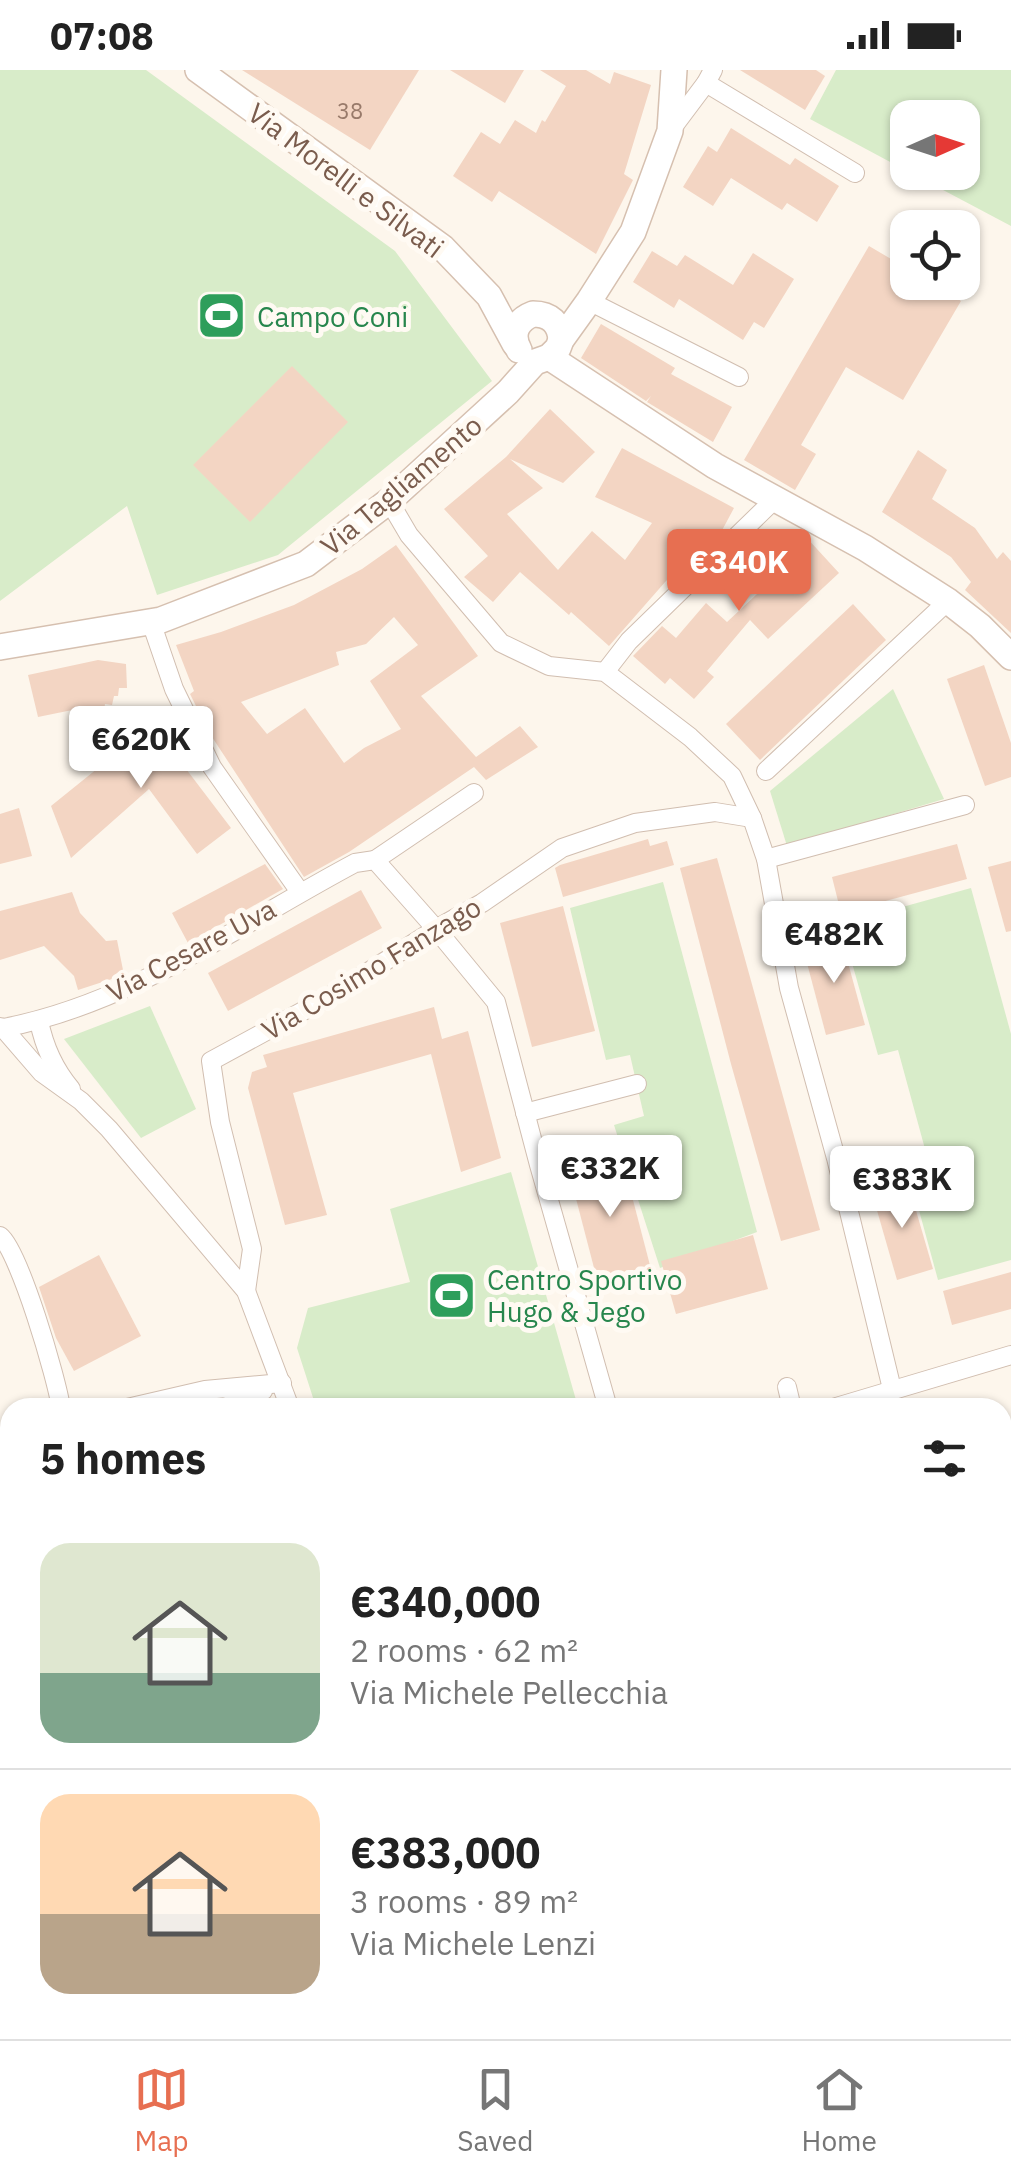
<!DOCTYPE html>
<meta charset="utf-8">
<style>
:root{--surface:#fff;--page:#f2f2f2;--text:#222;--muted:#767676;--line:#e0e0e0;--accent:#e76f51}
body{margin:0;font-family:"IBM Plex Sans",sans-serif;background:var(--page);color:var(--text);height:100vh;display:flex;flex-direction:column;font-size:38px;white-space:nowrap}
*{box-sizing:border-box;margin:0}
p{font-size:32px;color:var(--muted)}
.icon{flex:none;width:55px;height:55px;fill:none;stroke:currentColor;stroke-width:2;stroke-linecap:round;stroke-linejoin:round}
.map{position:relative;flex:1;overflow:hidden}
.side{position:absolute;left:0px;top:1328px;width:1012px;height:642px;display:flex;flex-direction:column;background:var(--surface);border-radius:30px 30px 0 0;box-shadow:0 2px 8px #0004}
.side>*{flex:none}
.needle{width:65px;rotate:87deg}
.fabs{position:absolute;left:890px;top:30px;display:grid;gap:20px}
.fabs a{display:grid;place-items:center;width:90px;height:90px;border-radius:20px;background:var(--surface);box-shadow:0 2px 8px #0004;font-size:50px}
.price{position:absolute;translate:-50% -85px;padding:0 22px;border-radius:10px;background:#fff;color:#222;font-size:32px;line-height:65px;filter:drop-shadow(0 2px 5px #0008)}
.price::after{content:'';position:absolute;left:50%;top:60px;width:30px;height:22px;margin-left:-15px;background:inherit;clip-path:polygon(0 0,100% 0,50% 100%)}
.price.current{background:var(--accent);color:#fff}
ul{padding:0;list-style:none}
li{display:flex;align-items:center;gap:30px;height:250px;padding:0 40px}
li+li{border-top:2px solid var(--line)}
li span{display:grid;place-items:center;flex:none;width:280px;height:200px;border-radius:30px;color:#555}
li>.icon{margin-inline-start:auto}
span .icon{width:120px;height:120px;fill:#fffc;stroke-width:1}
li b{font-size:42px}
h2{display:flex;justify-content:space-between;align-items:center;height:120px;padding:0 40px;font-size:42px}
.status{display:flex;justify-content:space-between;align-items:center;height:70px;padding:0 50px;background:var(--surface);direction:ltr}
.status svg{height:28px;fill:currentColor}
.tabs{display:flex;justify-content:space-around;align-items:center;height:140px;border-top:2px solid var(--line);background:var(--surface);font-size:28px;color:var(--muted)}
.tabs a{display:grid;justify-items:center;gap:5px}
.tabs .current{color:var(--accent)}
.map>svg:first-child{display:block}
</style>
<div class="status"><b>07:08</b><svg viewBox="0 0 49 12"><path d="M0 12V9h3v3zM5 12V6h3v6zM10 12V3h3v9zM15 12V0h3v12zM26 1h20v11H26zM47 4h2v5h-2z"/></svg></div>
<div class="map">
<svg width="1011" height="1969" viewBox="0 0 1011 1969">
<rect width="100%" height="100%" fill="#fdf6ec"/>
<g fill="#d8ecc9">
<path d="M0,0H146L395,181L492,311L278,485L157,525L127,436L0,531Z"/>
<path d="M836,0H1011V156L911,103L962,102V48H908L907,101L810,49Z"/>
<path d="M893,619L944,729L787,776L770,721Z"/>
<path d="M663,812L757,1162L660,1198L614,1055L644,1046L630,985L606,990L570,838Z"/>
<path d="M971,818L1011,964V1190L938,1210L904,1085L925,1079L898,980L878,985L841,854Z"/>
<path d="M150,936L196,1039L141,1068L64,969Z"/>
<path d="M511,1102L578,1337H316L297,1278L308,1238L410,1212L390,1139Z"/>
<path d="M10,1662V1804L0,1806V1664Z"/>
</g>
<g fill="#f3d5c3" fill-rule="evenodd">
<path d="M242,0H419L370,80Z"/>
<path d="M450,0H524L505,33Z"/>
<path d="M540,0H586L610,14L614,2L651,15L624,104L633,110L596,184L499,121L492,132L453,106L481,62L500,74L515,50L536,63L542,50L545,52L566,16Z"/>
<path d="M740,0H816L825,6L805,40Z"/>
<path d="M731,58L790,95L795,88L839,116L817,152L787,133L782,140L731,108L713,136L683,117L708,76L717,82Z"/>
<path d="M869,176L908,199V212H930L961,231L903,330L846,297L801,375L816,384L795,420L744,390Z"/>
<path d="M652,181L677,196L685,185L733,215L753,183L794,209L764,258L754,252L743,270L679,229L674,238L633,212Z"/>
<path d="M601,254L675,298L671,304L732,337L713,372L647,332L651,326L646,331L581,288Z"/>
<path d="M292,296L348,352L250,452L193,395Z"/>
<path d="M550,339L595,382L563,413L510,389L543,418L507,444L558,500L592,461L625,490L652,453L595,427L622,378L734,438L719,466L666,511L609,576L571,542L569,545L520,502L493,532L464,507L488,486L444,439L506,387Z"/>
<path d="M918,380L947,400L932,429L975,458L997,489L1003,482L1011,491V563L965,520L971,512L951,487L882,442Z"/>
<path d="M764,467L783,488L806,467L839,503L768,569L750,550L707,601L714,607L694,629L670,608L665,614L633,586L662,556L676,568L706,533L727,552L757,524L732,496Z"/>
<path d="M396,475L478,586L421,626L476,687L520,656L538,677L486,710L474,697L349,782L304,807L210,664L190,624L194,621L176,575L221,562L294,535L362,499ZM394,547L418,575L370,611L401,659L364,678L344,693L305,638L267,664L241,632L339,595L336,582L366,574Z"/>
<path d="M853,534L886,570L760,690L726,654Z"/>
<path d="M98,590L126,594L127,618H119L118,626H114L112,635L105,634L104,641L82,638L38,647L28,605Z"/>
<path d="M984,595L1011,673V707L985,716L947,609Z"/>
<path d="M170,640L191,682L180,691L231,758L197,784L149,719L71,788L51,736Z"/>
<path d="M19,738L32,786L0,794V744Z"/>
<path d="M648,769L650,776L667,771L674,795L563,827L555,798L560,795Z"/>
<path d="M957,774L967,809L841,843L832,807Z"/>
<path d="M717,788L820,1160L781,1171L731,994L680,798Z"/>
<path d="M1011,791V861L1006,862L988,797Z"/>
<path d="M265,794L283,819L188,873L172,843Z"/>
<path d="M361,820L382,858L228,941L208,903Z"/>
<path d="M72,822L80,843L106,871L117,870L124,905L78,920L74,906L44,876L0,890V841Z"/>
<path d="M563,836L595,961L532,977L500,853Z"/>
<path d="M841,867L865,955L826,965L803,878Z"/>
<path d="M434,937L442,969L468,961L501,1088L461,1102L431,984L293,1023L327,1145L285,1155L248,1018L252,1002L267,997L263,985Z"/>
<path d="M621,1084L652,1203L599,1217L568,1098Z"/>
<path d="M908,1113L933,1199L897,1210L872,1123Z"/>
<path d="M753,1165L768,1219L676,1244L661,1191Z"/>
<path d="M99,1185L141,1266L74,1301L56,1268L39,1217Z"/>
<path d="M1011,1202V1239L952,1255L943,1221Z"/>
</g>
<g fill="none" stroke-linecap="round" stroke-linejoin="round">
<defs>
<g id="street">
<path d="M706,13L855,103"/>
<path d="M670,61L706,13L713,0"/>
<path d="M589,231L739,307"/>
<path d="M389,431L409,465L501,573L549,596L605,602L690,667L732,706L752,748L766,789L789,918L836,1088L892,1319"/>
<path d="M151,552L174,619L212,697L300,822"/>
<path d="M605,602L629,571L775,429"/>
<path d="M766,701L948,531"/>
<path d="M766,789L965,735"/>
<path d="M375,790L474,723"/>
<path d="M39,951C44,976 55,1000 71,1019"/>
<path d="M0,957L3,958L42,1003L81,1031L109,1059L246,1221L290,1338"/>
<path d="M3,958C131,934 242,853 355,793L375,790L436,859L496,932L539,1095L608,1338"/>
<path d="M525,1043L637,1014"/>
<path d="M0,1166C19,1180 57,1309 61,1338"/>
<path d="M246,1221L252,1179L220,1052L211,991L327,928L436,859L482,833L562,778L635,753L715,742L752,748"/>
<path d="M787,1317L792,1338"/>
<path d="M127,1338L205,1320L282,1313"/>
<path d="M222,1338L263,1321"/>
<path d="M833,1338L1011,1285"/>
<path d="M0,1374L10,1371"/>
<path d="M0,1412L10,1409"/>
<path d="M1002,1632L1011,1630"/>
<path d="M1002,1679L1011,1677"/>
<path d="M1002,1837L1011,1834"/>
<path d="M1002,1884L1011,1882"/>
<path d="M476,1960L478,1969"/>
<path d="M0,1961L10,1959"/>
<path d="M692,1969L720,1961"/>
</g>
<g id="secondary">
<path d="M198,0L442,177L489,226L515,274"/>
<path d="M519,280C510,264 517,250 533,244C550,244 560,253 561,270"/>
<path d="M549,287L715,396L865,478L948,531L980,556L1011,587"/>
<path d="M0,577L161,550L306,494L389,431L508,322L535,292L549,287L558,278L561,270L589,231L633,162L670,61L674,0"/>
</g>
</defs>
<use href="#street" stroke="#d1beb0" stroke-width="20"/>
<use href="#secondary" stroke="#d6c0b0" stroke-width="28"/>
<use href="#street" stroke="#fff" stroke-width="18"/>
<use href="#secondary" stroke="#fff" stroke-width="25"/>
</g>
<defs>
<symbol id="stadium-square" viewBox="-11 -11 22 22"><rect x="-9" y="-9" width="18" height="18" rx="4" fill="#2e9e5b" stroke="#fffaf3"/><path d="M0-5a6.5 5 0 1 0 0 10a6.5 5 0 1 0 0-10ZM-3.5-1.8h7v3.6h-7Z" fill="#fff"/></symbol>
</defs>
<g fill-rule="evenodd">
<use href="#stadium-square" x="194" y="218" width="55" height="55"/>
<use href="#stadium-square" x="424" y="1198" width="55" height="55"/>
</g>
<g text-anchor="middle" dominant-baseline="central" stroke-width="10" stroke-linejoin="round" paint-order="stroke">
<g font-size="22" fill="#987a6a">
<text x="350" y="40">38</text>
</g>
<g font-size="28" fill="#7a5c4d" stroke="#fffaf3">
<text transform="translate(346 110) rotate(37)">Via Morelli e Silvati</text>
<text transform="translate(401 415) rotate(-40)">Via Tagliamento</text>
<text transform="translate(191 880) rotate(-28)">Via Cesare Uva</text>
<text transform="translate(371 898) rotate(-31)">Via Cosimo Fanzago</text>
</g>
<g font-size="28" fill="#27864d" stroke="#fffaf3" text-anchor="start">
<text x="257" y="246">Campo Coni</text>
<text x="487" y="1209">Centro Sportivo<tspan x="487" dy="32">Hugo &amp; Jego</tspan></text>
</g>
</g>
</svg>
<div class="fabs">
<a><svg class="needle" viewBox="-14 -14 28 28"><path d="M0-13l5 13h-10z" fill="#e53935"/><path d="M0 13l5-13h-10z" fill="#767676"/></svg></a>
<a><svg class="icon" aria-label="locate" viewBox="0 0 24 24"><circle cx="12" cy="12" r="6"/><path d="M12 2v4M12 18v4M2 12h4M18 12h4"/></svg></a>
</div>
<b class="price current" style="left:739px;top:544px">€340K</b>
<b class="price" style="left:141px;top:721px">€620K</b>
<b class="price" style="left:834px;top:916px">€482K</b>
<b class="price" style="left:610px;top:1150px">€332K</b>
<b class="price" style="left:902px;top:1161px">€383K</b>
<section class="side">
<h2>5 homes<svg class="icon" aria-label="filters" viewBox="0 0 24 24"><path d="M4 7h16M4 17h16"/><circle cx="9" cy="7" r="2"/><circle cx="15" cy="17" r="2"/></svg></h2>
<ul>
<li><span style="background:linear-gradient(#dfe7d0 65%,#7fa58c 0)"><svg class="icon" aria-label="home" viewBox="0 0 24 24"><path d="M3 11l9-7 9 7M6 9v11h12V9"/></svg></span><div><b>€340,000</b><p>2 rooms · 62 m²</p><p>Via Michele Pellecchia</p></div></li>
<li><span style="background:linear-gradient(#ffd9b3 60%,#b9a48a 0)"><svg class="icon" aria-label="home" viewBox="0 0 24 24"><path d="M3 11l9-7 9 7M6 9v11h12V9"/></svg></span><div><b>€383,000</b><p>3 rooms · 89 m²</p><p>Via Michele Lenzi</p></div></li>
</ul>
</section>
</div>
<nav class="tabs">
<a class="current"><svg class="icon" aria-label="map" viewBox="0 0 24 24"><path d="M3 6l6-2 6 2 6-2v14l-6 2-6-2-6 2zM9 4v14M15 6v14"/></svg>Map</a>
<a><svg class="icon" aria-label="saved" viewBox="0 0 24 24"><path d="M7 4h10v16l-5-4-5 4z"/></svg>Saved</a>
<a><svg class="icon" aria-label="home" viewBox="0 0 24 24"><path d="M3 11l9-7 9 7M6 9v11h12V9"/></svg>Home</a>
</nav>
